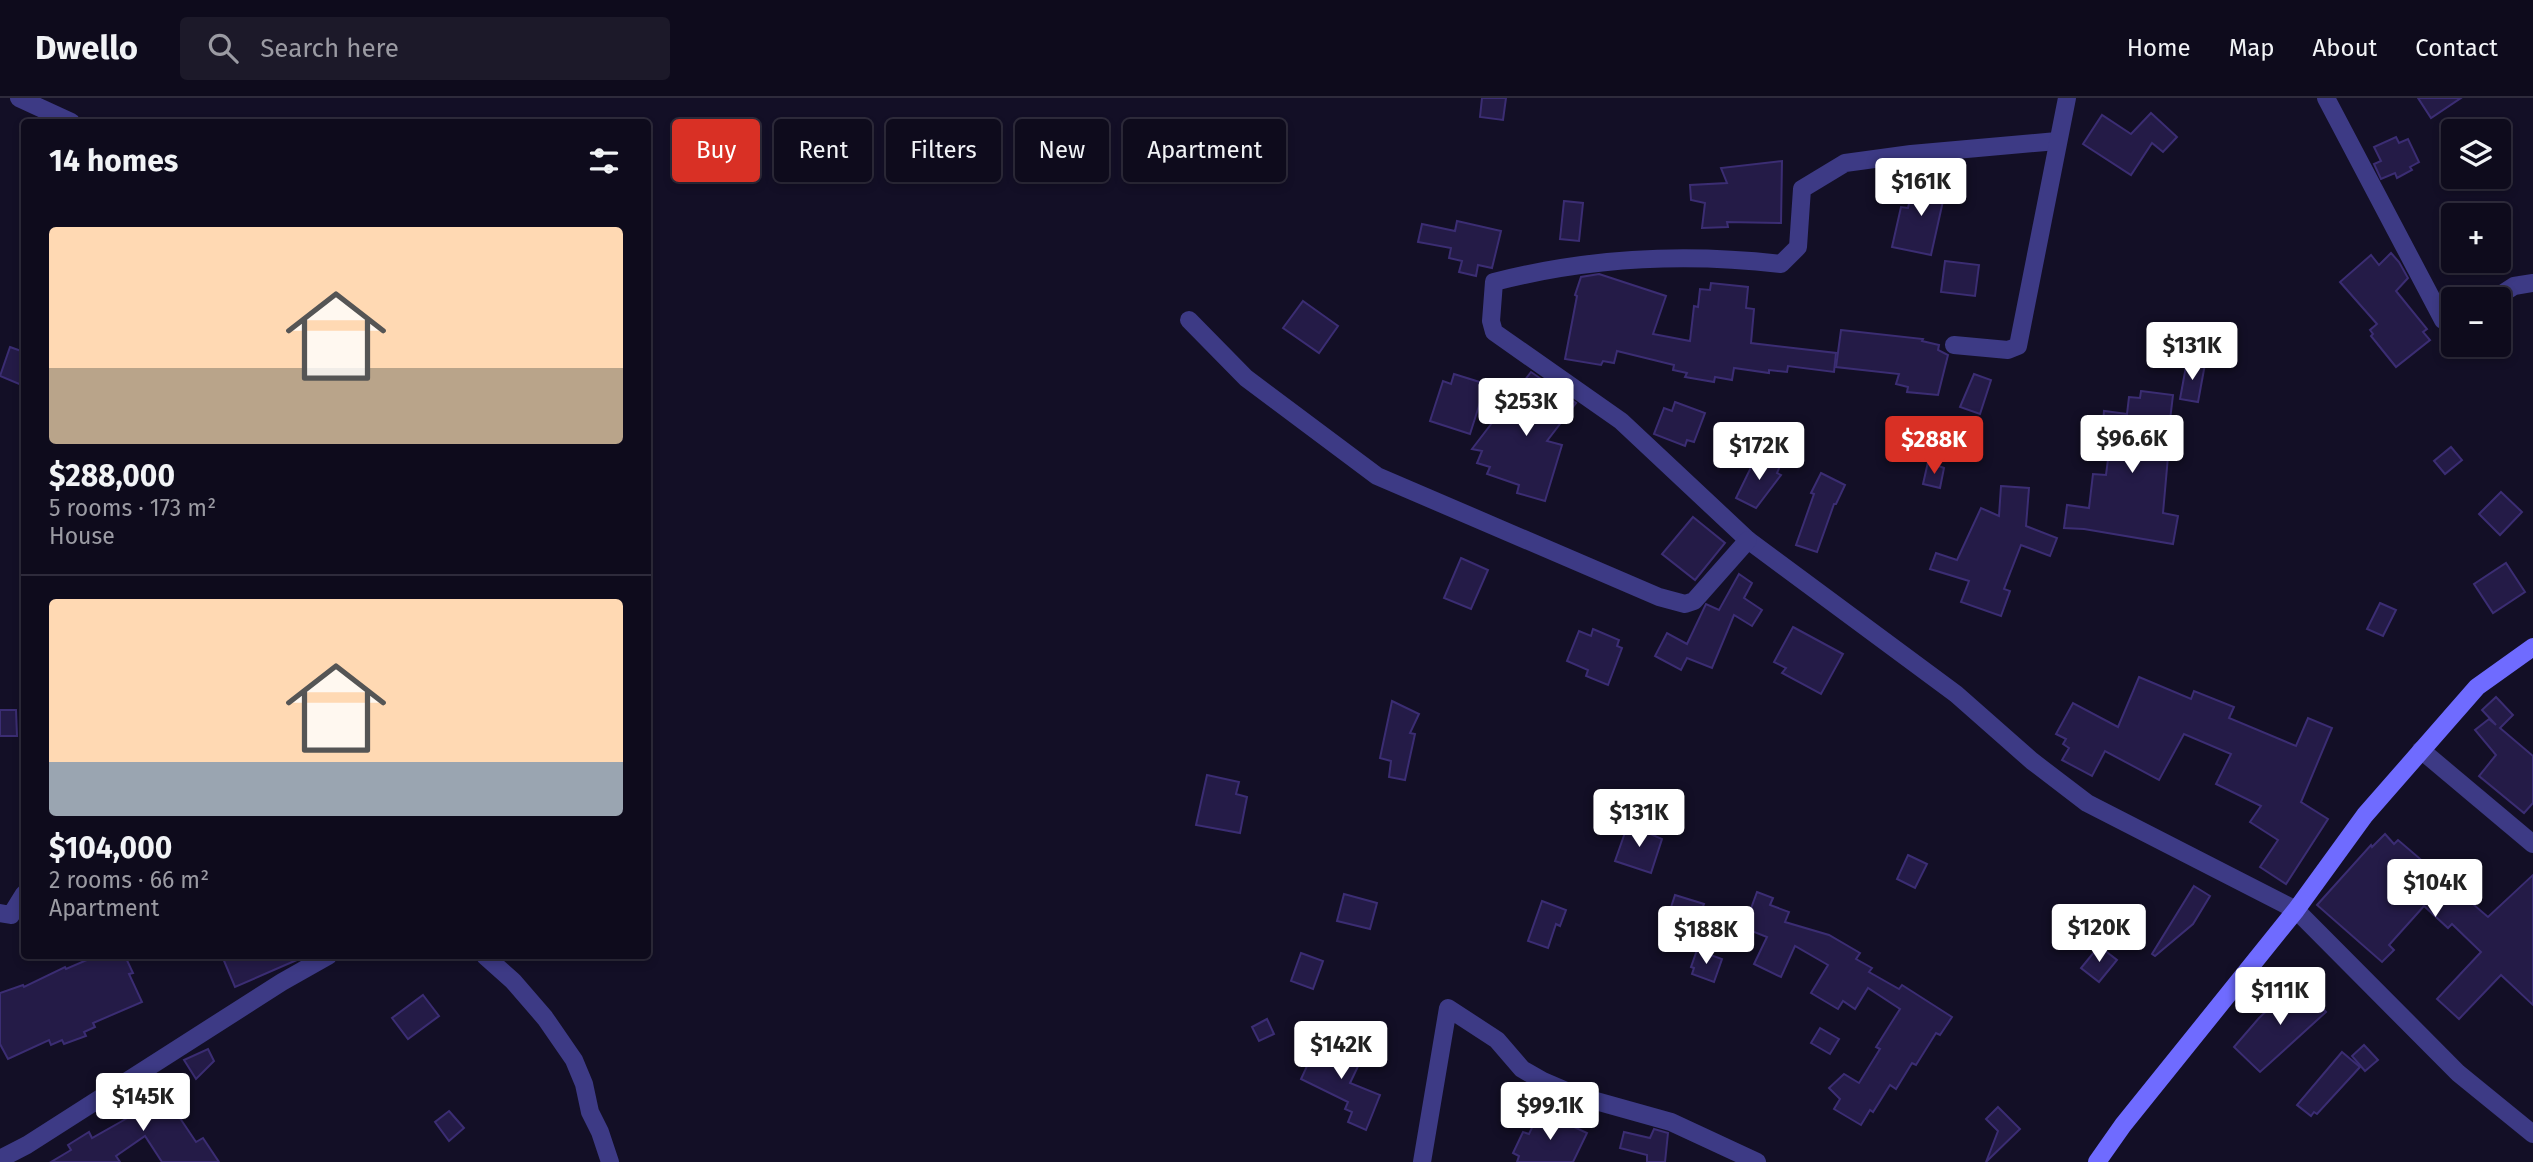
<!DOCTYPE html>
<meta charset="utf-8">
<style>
:root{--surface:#0e0b1c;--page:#1c1929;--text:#f1f3f6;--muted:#9b9ba3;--line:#2e2b3b;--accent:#d93025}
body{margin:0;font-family:"Fira Sans",sans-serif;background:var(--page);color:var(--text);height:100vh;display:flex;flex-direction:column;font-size:26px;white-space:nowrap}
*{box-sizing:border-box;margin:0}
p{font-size:23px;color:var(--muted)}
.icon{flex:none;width:38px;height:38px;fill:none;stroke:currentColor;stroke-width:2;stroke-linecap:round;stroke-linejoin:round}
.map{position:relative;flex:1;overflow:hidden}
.side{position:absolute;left:21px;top:21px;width:630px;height:840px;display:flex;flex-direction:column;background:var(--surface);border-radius:7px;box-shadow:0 4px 10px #0003,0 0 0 2px var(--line)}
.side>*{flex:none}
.banner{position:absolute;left:672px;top:21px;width:665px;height:63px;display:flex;gap:14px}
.tools{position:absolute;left:2441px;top:21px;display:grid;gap:14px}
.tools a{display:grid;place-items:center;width:70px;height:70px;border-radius:7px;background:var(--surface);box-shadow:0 4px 10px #0003,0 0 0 2px var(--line);font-size:35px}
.price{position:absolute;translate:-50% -60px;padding:0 16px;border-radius:7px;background:#fff;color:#222;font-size:23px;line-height:46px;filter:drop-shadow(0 2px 4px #0008)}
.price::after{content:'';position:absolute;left:50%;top:42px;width:21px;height:16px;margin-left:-10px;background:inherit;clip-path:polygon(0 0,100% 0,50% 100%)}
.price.selected{background:var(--accent);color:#fff}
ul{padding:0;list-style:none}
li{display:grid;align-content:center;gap:14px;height:371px;padding:0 28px}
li+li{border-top:2px solid var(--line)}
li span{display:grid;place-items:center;height:217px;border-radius:7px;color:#555}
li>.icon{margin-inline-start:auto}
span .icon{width:126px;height:126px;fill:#fffc;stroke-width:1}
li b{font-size:30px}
h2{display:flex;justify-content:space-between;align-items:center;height:84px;padding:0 28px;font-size:30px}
.pill{padding:0 24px;border-radius:7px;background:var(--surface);box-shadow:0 4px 10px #0003,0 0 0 2px var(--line);font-size:24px;line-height:63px}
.pill.selected{background:var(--accent);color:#fff}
header{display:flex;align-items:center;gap:42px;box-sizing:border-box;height:98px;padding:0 35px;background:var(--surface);border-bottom:2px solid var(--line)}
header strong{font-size:33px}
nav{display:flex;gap:38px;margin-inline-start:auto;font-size:24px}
.search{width:490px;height:63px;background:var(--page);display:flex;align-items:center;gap:18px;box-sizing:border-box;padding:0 24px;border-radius:7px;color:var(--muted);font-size:26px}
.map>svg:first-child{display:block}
</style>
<header>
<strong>Dwello</strong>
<div class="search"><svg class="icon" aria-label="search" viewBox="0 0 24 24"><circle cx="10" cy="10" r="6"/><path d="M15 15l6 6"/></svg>Search here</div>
<nav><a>Home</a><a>Map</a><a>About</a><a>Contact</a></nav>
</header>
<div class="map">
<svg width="2533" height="1064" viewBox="0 0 2533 1064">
<rect width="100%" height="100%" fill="#130f26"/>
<g fill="#241b47" stroke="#3b2d73" stroke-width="2">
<path d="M1482,0H1506L1503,22L1480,19Z"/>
<path d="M2418,0H2461L2431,20Z"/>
<path d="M2151,15L2177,39L2163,54L2152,45L2131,77L2083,46L2102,17L2131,36Z"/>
<path d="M2396,39L2399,45L2408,41L2419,64L2410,69L2412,72L2397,80L2395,75L2381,81L2374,66L2381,63L2374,49Z"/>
<path d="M1782,63L1781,125L1727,124L1728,129L1702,130L1705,105L1691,102L1690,87L1727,85L1721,70Z"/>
<path d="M1926,81L1947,85L1931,157L1892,149L1901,109L1908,110L1914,84L1925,86Z"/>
<path d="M1564,103L1583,105L1579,143L1560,141Z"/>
<path d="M1457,123L1501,133L1492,170L1478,167L1476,178L1459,174L1462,163L1449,160L1451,150L1418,144L1422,126L1455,133Z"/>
<path d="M2391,155L2399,164L2408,180L2396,193L2427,231L2423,234L2430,242L2396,269L2371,238L2373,236L2370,232L2377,226L2340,184L2371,157L2379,167Z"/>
<path d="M1945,163L1979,167L1975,198L1941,194Z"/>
<path d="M1599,176L1666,198L1653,236L1690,243L1694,208L1698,209L1700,191L1710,192L1711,185L1748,189L1746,210L1754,211L1751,245L1836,255L1834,274L1788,268L1787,274L1769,272V275L1734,270L1732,282L1715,279L1714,284L1685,279L1687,275L1673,272L1674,267L1617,253L1614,265L1603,263L1601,267L1565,261L1577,198L1575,197L1581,179Z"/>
<path d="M1303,203L1338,228L1319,255L1283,230Z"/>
<path d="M1841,232L1923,241L1922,243L1939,247L1938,252L1948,257L1938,297L1907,294L1908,289L1896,286L1899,276L1836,269Z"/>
<path d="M10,249L24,254V288L0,278Z"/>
<path d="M2187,263L2205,266L2198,304L2180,301Z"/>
<path d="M1531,274L1576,305L1547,343L1562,347L1545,403L1517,395L1519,387L1487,376L1490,369L1477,365L1482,353L1472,351Z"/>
<path d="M1454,276L1486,286L1470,336L1430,323L1443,283L1451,286Z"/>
<path d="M1974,276L1991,282L1980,316L1960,309Z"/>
<path d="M2141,293L2173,297L2167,347H2169L2163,415L2178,418L2173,446L2084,431L2064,430L2067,407L2089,410L2093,376L2106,377L2111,338L2102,337L2104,313L2127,316L2129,299L2140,300Z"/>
<path d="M1675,304L1705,315L1694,344L1687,342L1685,348L1654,336L1664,310L1672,313Z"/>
<path d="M2451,349L2462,362L2445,376L2434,363Z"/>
<path d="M1757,357L1780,368L1777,375L1781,377L1756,410L1736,400Z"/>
<path d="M1928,364L1944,370L1940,390L1923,386Z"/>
<path d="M1821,375L1845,387L1836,406H1834L1817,454L1796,447L1814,396L1811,395Z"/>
<path d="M2001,388L2029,390L2026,428L2057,440L2050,458L2021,447L2004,491L2010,493L2001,518L1961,504L1969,483L1930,471L1936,455L1957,462L1981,410L1999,418Z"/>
<path d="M2501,394L2522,414L2500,437L2479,416Z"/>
<path d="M1693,419L1725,445L1695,482L1662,456Z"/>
<path d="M1461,460L1488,472L1471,511L1444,500Z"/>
<path d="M2506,465L2525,494L2493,515L2474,486Z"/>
<path d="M1739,476L1752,485L1744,500L1762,512L1752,528L1734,517L1712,570L1687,560L1681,572L1655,558L1667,535L1687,546L1706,506L1719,512Z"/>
<path d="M2380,505L2396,512L2383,538L2367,531Z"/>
<path d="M1793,529L1843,556L1821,596L1782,575L1786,570L1774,564Z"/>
<path d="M1593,531L1619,542L1617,548L1622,550L1608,587L1586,578L1588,572L1567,563L1579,533L1591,538Z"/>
<path d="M2139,579L2191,601L2194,593L2234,609L2229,620L2296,648L2308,620L2332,630L2301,704L2328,721L2286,786L2260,769L2278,742L2250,724L2261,708L2216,686L2231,656L2184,636L2159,682L2105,653L2092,678L2062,662L2069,650L2063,646L2066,641L2056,636L2073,605L2118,629Z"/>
<path d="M2496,599L2513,617L2500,630L2533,658V705L2524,715L2479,678L2496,657L2475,632L2489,621L2496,627L2482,612Z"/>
<path d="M1392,603L1419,616L1410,635L1415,636L1405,682L1389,679L1391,663L1380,660Z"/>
<path d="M0,612H16L17,638H0Z"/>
<path d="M1207,677L1239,684L1236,696L1247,699L1240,735L1196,727Z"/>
<path d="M1628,726L1662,741L1651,775L1615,763Z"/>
<path d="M2385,736L2394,746L2398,742L2488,819L2533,777V907L2501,877L2459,921L2437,901L2481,854L2452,826L2448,830L2424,808L2389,847L2394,852L2382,864L2317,807L2371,747L2372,749Z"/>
<path d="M1908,757L1927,766L1915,790L1897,781Z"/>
<path d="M2194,788L2210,798L2193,826L2155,858L2152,856Z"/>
<path d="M1757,794L1773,800L1770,807L1789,814L1785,824L1829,837L1860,855L1856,861L1872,870L1869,874L1899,891L1902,887L1952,919L1940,937L1936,935L1916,967L1912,965L1896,991L1890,987L1873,1014L1870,1012L1861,1027L1834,1011L1840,1001L1829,990L1844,976L1859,985L1880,951L1876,949L1900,911L1868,890L1855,911L1843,903L1838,911L1811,895L1828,867L1795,848L1781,879L1754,866L1767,839L1744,830Z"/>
<path d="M1344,796L1377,805L1370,831L1337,823Z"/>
<path d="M1675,797L1704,806L1700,817L1720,825L1708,855L1661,840Z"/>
<path d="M1542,803L1566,812L1560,828L1556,826L1548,850L1528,843Z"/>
<path d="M2099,848L2117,862L2099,884L2081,870Z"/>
<path d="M1697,852L1722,861L1714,884L1692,876L1694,870L1691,869Z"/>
<path d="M1301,855L1323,863L1313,891L1291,883Z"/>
<path d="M96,858H125L133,875L129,876L142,904L93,925L95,929L84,934L86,938L64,946L62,942L51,947L49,942L8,961L0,946V895L23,887L24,889L65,869L66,871Z"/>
<path d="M222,858H306L235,889Z"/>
<path d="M2298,884L2326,914L2260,974L2234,949L2259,920Z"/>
<path d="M423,897L439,918L408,941L392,920Z"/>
<path d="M1267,921L1274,936L1259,943L1252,929Z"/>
<path d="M1820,930L1839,941L1830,956L1811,945Z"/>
<path d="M1320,940L1362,960L1350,985L1380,997L1366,1032L1348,1024L1352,1014L1345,1011L1348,1004L1301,981Z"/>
<path d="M2364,947L2378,962L2365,973L2352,958Z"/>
<path d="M208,951L214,963L196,981L184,962Z"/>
<path d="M2342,954L2360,969L2317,1016L2314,1014L2311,1018L2297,1007Z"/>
<path d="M153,980L196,1044L203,1040L219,1064H162L145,1038L116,1058L120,1064H51L71,1052L68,1047L89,1034L92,1040L131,1018L120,1001Z"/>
<path d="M1998,1009L2020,1031L1986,1064L1998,1033L1986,1021Z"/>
<path d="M449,1013L464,1030L449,1043L435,1024Z"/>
<path d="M1540,1013L1587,1035L1573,1064H1517L1519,1058L1513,1055L1523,1034L1529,1036Z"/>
<path d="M1654,1031L1668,1035L1665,1064H1647V1057L1620,1050L1624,1034L1650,1040Z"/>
</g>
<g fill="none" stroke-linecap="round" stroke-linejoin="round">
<g stroke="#3d3a85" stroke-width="18">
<path d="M19,0L71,24"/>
<path d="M2326,0L2443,222L2454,224"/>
<path d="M2057,43L1911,56L1845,65L1802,91L1798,149L1781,166C1686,155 1587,160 1494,184L1491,223L1494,234L1621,323L1748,442L1956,596L2032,663L2087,705L2296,812L2458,975L2533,1036"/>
<path d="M2494,201L2514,188L2533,185"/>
<path d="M1189,222L1246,280L1377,378L1659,499L1685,506L1694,503L1748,442"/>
<path d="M1954,247L2008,252L2018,248L2067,0"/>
<path d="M2421,652L2533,746"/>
<path d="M0,815L11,817L24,796"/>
<path d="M485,858L513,883L545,920L574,962L584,986L590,1014L600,1034L610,1064"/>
<path d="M0,1061L27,1047L282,884L328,858"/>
<path d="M1422,1064L1448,910L1497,942L1522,971L1543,983L1578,998L1671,1024L1757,1064"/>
</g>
<path stroke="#6f6bff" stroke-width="18" d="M2097,1064L2123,1027L2296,812L2365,717L2477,589L2533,549"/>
</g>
</svg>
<div class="tools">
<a><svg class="icon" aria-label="layers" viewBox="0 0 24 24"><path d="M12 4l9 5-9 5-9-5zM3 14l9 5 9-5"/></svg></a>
<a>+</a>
<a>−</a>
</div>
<b class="price" style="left:1921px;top:120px">$161K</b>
<b class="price" style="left:2192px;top:284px">$131K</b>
<b class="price" style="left:1526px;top:340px">$253K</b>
<b class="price" style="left:2132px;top:377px">$96.6K</b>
<b class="price selected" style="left:1934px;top:378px">$288K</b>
<b class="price" style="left:1759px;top:384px">$172K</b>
<b class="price" style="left:1639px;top:751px">$131K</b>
<b class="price" style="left:2435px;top:821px">$104K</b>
<b class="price" style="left:2099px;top:866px">$120K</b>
<b class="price" style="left:1706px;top:868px">$188K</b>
<b class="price" style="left:2280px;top:929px">$111K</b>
<b class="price" style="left:1341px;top:983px">$142K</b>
<b class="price" style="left:143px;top:1035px">$145K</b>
<b class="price" style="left:1550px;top:1044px">$99.1K</b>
<div class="banner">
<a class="pill selected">Buy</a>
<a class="pill">Rent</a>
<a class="pill">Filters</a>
<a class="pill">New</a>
<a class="pill">Apartment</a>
</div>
<section class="side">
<h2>14 homes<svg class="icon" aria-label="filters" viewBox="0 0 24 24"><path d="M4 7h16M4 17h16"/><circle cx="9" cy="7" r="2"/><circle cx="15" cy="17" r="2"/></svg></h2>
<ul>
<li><span style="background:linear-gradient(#ffd9b3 65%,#b9a48a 0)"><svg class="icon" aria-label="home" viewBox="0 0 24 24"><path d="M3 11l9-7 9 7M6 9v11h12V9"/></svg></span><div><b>$288,000</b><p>5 rooms · 173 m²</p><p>House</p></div></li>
<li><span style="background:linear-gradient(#ffd9b3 75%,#9aa5b1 0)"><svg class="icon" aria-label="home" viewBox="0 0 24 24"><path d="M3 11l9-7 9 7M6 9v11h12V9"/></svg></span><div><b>$104,000</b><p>2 rooms · 66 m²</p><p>Apartment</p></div></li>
</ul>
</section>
</div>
